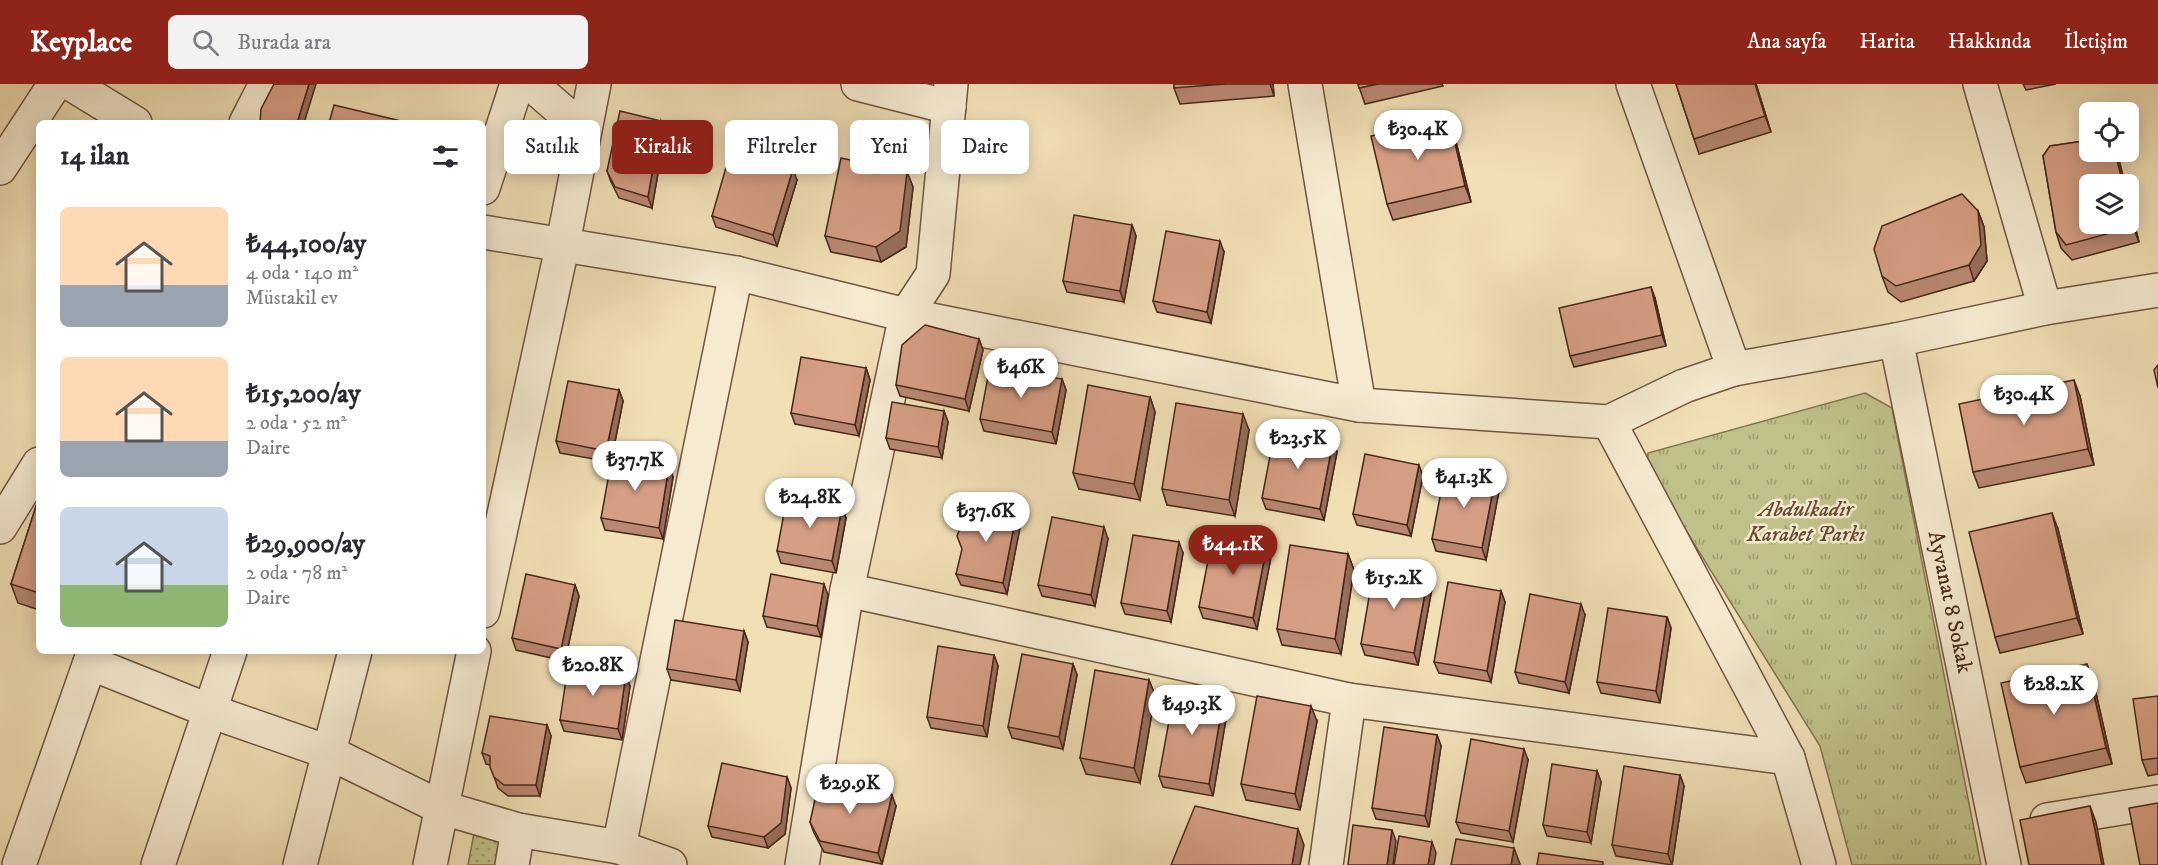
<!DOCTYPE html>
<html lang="tr">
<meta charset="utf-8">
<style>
:root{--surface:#fff;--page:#f2f2f3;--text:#2b2b33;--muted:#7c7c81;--accent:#8f2418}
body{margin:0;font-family:"IM FELL DW Pica",serif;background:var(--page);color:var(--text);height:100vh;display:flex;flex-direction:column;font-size:22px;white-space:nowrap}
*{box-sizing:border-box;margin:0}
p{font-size:20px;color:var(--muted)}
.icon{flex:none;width:33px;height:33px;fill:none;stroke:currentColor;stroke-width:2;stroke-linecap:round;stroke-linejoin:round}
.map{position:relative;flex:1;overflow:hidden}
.sheet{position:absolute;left:36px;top:36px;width:450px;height:534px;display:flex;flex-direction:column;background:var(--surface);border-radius:9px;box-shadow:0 3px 15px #0003}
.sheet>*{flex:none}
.banner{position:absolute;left:504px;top:36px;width:570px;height:54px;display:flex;gap:12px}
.tools{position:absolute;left:2079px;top:18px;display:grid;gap:12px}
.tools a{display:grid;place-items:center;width:60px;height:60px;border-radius:9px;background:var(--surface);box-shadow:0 3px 15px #0003;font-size:30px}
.price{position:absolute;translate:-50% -51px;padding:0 14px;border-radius:21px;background:#fff;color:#222;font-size:20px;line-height:39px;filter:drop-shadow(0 2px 3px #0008)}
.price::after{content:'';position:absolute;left:50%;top:36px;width:18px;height:14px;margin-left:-9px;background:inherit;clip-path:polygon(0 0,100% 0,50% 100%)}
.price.selected{background:var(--accent);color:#fff}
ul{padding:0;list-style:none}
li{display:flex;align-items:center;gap:18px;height:150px;padding:0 24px}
li span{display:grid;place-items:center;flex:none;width:168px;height:120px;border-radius:9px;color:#555}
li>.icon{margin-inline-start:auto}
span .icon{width:72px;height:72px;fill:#fffc;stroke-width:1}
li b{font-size:26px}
h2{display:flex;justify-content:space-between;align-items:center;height:72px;padding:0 24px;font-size:26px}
.tag{padding:0 21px;border-radius:9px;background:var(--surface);box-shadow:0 3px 15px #0003;font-size:21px;line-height:54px}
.tag.selected{background:var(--accent);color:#fff}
header{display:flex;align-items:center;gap:36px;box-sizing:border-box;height:84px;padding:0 30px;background:var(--accent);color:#fff}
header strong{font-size:28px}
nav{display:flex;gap:33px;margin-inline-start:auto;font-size:21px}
.search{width:420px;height:54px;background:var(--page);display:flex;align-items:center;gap:15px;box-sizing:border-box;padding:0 21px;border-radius:9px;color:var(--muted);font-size:22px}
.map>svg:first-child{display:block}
</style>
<header>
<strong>Keyplace</strong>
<div class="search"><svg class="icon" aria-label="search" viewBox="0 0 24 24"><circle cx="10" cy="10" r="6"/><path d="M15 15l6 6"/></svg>Burada ara</div>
<nav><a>Ana sayfa</a><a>Harita</a><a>Hakkında</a><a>İletişim</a></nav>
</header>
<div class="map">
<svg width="2158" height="781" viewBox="0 0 2158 781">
<defs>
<pattern id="grass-dots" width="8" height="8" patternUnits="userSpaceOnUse" patternTransform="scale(1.5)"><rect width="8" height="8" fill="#c0c08a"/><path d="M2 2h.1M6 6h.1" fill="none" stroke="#9e9c70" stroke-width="1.8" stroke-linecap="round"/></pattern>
<pattern id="park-tufts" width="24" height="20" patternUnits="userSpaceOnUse" patternTransform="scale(1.5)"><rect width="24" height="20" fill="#c0c08a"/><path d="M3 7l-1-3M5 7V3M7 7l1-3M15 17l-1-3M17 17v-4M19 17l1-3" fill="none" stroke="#9e9c70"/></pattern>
</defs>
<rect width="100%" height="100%" fill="#f1dfb6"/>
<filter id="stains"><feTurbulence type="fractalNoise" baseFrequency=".00333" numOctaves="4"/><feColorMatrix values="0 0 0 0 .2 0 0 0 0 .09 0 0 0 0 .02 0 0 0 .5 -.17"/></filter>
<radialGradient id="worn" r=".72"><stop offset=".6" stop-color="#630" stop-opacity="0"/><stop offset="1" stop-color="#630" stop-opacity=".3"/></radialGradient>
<path fill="url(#grass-dots)" stroke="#837451" stroke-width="1.5" d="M474,749L502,758L498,781H468Z"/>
<path fill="url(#park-tufts)" stroke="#837451" stroke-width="1.5" d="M1865,309L1892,324L1981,781H1852L1820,662L1647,384L1648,369Z"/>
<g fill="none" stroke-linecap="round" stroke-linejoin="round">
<defs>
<g id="minor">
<path d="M71,0L135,39"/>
<path d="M531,0L584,46"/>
<path d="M858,0L949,23"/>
<path d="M1305,0L1359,321"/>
<path d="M1633,0L1734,285"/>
<path d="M1980,0L2045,224"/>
<path d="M246,39L266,0"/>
<path d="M0,84L55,0"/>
<path d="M483,104L517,0"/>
<path d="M483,148L736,189L906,231L1359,321L1609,338L1684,302L1734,285L1896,256L2045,224L2158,206"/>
<path d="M1896,256L2004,781"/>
<path d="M1609,338L1788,674L1819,781"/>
<path d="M0,443L39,380"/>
<path d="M847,506L1349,616L1788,674"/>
<path d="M483,527L563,159L594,0"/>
<path d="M90,579L210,627L328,668L440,723L518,746L619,763L670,781"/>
<path d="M2047,736L2158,718"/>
<path d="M619,763L736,189"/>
<path d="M19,781L94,567"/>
<path d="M158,781L230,567"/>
<path d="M300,781L355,567"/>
<path d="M430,781L474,567"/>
<path d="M512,781L518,746"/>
<path d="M802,781L847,506L906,231L933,190L951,0"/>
<path d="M1326,781L1349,616"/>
</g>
</defs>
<use href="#minor" stroke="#715540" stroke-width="36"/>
<use href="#minor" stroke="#f6ead0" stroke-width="33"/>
</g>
<g fill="#b88872" stroke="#462718" stroke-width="1.5">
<path d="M1174,0H1273L1274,12L1180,20L1174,4Z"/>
<path d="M1358,0H1442L1443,2L1365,20Z"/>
<path d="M1676,0H1756L1771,48L1699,70Z"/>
<path d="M2023,0H2056L2026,6Z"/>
<path d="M661,37L665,48L652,124L619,114L611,98L607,87Z"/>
<path d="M1454,50L1471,118L1393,136L1387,120Z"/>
<path d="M2090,56V68H2117L2125,100H2090V140H2128V115L2139,158L2072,176L2061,164L2056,148L2043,72L2050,62Z"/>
<path d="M907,88L913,103L906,163L881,178L831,168L825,152Z"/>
<path d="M797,96L777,162L716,143L712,132Z"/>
<path d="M1978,127L1984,143L1987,177L1974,197L1901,218L1888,208L1882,192Z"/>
<path d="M1132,141L1136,152L1124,218L1067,208L1063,197Z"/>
<path d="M1224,168L1211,239L1157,228L1153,217Z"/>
<path d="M1655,214L1666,262L1574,283L1570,272Z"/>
<path d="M979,255L983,266L969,327L900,312L896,301Z"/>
<path d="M866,284L870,296L859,352L795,340L791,329Z"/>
<path d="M1062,295L1066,306L1056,360L984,347L980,335Z"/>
<path d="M619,306L623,317L611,378L560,369L556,357Z"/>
<path d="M2080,312L2094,381L1979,404L1973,388Z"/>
<path d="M1150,313L1155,328L1140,416L1079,405L1073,389Z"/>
<path d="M944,327L948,338L942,374L890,365L886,354Z"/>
<path d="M1249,346L1235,432L1167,421L1162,405Z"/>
<path d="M1337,368L1324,436L1266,425L1262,414Z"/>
<path d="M1423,392L1411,452L1357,441L1353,430Z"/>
<path d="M673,393L663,455L605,446L601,434Z"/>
<path d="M1499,407L1486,476L1436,467L1432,455Z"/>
<path d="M39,413V526L18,519L11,500Z"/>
<path d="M1017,427L1021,438L1007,510L961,501L956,490Z"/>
<path d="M846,434L836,489L781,479L777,467Z"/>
<path d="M2058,445L2083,550L2000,569L1995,553Z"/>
<path d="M1108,455L1095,522L1042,512L1038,501Z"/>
<path d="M1267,461L1271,473L1257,545L1203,534L1199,523Z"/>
<path d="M1183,469L1171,538L1125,530L1121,519Z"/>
<path d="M1348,470L1354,486L1341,570L1282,561L1277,545Z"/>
<path d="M1428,493L1432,504L1418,581L1365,571L1361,560Z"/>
<path d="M575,501L579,512L565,577L516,566L512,554Z"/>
<path d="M1501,507L1505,518L1491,598L1439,589L1434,578Z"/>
<path d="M828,511L821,553L767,543L763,532Z"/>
<path d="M1585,531L1569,609L1519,599L1515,588Z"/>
<path d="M1667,533L1671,544L1660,619L1601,609L1597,598Z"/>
<path d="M744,547L748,558L740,607L671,596L667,585Z"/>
<path d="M994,571L998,582L987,653L931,644L927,633Z"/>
<path d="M1073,580L1077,591L1063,665L1012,654L1008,643Z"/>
<path d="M1149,596L1155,611L1140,699L1086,690L1080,674Z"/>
<path d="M2093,596L2112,680L2026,699L2020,683Z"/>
<path d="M630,602L622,656L564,647L560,636Z"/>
<path d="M1224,612L1228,623L1213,712L1163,703L1159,692Z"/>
<path d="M2158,612V690L2148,692L2142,676Z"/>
<path d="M1317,637L1300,726L1246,716L1241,700Z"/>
<path d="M547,641L551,652L540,712H508L498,704L490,681L486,680L482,669Z"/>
<path d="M1437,651L1441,662L1429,743L1376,735L1372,724Z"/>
<path d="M1528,676L1513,758L1461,749L1456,738Z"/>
<path d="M1597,687L1601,698L1591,759L1547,752L1543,741Z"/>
<path d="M1680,691L1684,702L1672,781L1616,772L1612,761Z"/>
<path d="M787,693L791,704L785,750L768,764L712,753L708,742Z"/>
<path d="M896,722L882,780L824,768L814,749L810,738Z"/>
</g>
<g fill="#966f5c" stroke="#462718" stroke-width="1.5">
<path d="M309,0H316L304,39H297Z"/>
<path d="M1270,0H1273L1274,12Z"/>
<path d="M1755,0H1756L1771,48L1765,32Z"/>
<path d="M1449,34L1454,50L1471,118L1465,102Z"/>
<path d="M661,37L665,48L652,124L648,113Z"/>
<path d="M2115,68H2117L2125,100H2123Z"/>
<path d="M793,85L797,96L777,162L773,151Z"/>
<path d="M907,88L913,103L906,163L881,178L876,163Z"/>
<path d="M2128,115L2139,158L2133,143L2128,123Z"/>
<path d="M1978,127L1984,143L1987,177L1974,197L1969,181Z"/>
<path d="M1132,141L1136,152L1124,218L1120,207Z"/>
<path d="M1220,157L1224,168L1211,239L1207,228Z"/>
<path d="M1651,203L1655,214L1666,262L1662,251Z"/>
<path d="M979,255L983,266L969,327L965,315Z"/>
<path d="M866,284L870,296L859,352L855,341Z"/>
<path d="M1062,295L1066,306L1056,360L1052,348Z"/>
<path d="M2074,296L2080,312L2094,381L2088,365Z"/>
<path d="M619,306L623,317L611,378L606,367Z"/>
<path d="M1150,313L1155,328L1140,416L1134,400Z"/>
<path d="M944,327L948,338L942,374L938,363Z"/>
<path d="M1243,330L1249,346L1235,432L1229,416Z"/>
<path d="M1333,357L1337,368L1324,436L1320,425Z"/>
<path d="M1419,381L1423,392L1411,452L1407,441Z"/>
<path d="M669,382L673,393L663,455L659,444Z"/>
<path d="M1495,396L1499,407L1486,476L1482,464Z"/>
<path d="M842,423L846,434L836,489L832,477Z"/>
<path d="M1017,427L1021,438L1007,510L1003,499Z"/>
<path d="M2052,429L2058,445L2083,550L2077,534Z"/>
<path d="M1104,443L1108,455L1095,522L1091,511Z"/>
<path d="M1179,458L1183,469L1171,538L1167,527Z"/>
<path d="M1267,461L1271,473L1257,545L1253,534Z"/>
<path d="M1348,470L1354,486L1341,570L1335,555Z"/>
<path d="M1428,493L1432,504L1418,581L1414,569Z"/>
<path d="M824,500L828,511L821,553L817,542Z"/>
<path d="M575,501L579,512L565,577L561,565Z"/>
<path d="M1501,507L1505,518L1491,598L1487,587Z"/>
<path d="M1581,520L1585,531L1569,609L1565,598Z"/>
<path d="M1667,533L1671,544L1660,619L1656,607Z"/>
<path d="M744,547L748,558L740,607L736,596Z"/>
<path d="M994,571L998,582L987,653L983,642Z"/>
<path d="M1073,580L1077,591L1063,665L1059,653Z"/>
<path d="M2087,580L2093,596L2112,680L2106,664Z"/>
<path d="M626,590L630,602L622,656L618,645Z"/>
<path d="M1149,596L1155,611L1140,699L1134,684Z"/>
<path d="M1224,612L1228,623L1213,712L1209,700Z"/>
<path d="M1311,622L1317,637L1300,726L1295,710Z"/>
<path d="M547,641L551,652L540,712L536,701Z"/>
<path d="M1437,651L1441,662L1429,743L1425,732Z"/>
<path d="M1524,665L1528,676L1513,758L1509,747Z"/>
<path d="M1597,687L1601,698L1591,759L1587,748Z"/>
<path d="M1680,691L1684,702L1672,781L1668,770Z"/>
<path d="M787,693L791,704L785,750L768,764L764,753Z"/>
<path d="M892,711L896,722L882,780L878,769Z"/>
<path d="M2090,722L2096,738L2104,781H2102Z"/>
<path d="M1298,745L1304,761L1300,781H1292Z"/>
<path d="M1392,746L1396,757L1393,781H1387Z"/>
<path d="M1432,758L1436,769L1434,781H1428Z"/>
<path d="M1514,764L1520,780V781H1511Z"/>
</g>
<g fill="#d69e84" stroke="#462718" stroke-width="1.5">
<path d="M274,0H309L297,39H260L261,25Z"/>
<path d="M1174,0H1225L1174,4Z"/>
<path d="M1358,0H1378L1359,4Z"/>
<path d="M1676,0H1755L1765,32L1694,55Z"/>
<path d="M334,21L401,37L400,39H329Z"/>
<path d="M620,27L661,37L648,113L615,103L607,87Z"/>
<path d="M1449,34L1465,102L1387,120L1371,52Z"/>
<path d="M2090,56V68H2115L2123,100H2090V140H2128V123L2133,143L2066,161L2056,148L2043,72L2050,62Z"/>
<path d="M731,66L793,85L773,151L712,132Z"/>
<path d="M841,74L907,88L900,147L876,163L825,152Z"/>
<path d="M1962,110L1978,127L1981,161L1969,181L1896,202L1882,192L1874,165L1882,142Z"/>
<path d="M1074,131L1132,141L1120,207L1063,197Z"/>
<path d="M1166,147L1220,157L1207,228L1153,217Z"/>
<path d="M1651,203L1662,251L1570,272L1559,224Z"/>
<path d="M925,241L979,255L965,315L896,301L902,261Z"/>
<path d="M801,273L866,284L855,341L791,329Z"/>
<path d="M2158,281V304L2154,286Z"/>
<path d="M990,282L1062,295L1052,348L980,335Z"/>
<path d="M2074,296L2088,365L1973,388L1959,320Z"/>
<path d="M568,297L619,306L606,367L556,357Z"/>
<path d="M1088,301L1150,313L1134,400L1073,389Z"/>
<path d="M892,318L944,327L938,363L886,354Z"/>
<path d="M1176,319L1243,330L1229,416L1162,405Z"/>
<path d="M1275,346L1333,357L1320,425L1262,414Z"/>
<path d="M1365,370L1419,381L1407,441L1353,430Z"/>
<path d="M612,373L669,382L659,444L601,434Z"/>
<path d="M1445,387L1495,396L1482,464L1432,455Z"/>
<path d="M39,413V509L11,500Z"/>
<path d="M787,413L842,423L832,477L777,467Z"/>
<path d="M971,420L1017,427L1003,499L956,490L962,465L957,452L961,442L968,435Z"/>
<path d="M2052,429L2077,534L1995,553L1969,448Z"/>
<path d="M1052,433L1104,443L1091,511L1038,501Z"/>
<path d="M1133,451L1179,458L1167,527L1121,519Z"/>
<path d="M1213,451L1267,461L1253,534L1199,523Z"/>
<path d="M1290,461L1348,470L1335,555L1277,545Z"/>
<path d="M1374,484L1428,493L1414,569L1361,560Z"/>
<path d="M526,490L575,501L561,565L512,554Z"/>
<path d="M771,490L824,500L817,542L763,532Z"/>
<path d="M1448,498L1501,507L1487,587L1434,578Z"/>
<path d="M1530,510L1581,520L1565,598L1515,588Z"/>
<path d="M1608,524L1667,533L1656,607L1597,598Z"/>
<path d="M675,536L744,547L736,596L667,585Z"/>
<path d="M938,562L994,571L983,642L927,633Z"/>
<path d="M1022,570L1073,580L1059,653L1008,643Z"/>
<path d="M2087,580L2106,664L2020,683L2001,599Z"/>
<path d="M568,582L626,590L618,645L560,636Z"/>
<path d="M1095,586L1149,596L1134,684L1080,674Z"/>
<path d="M1175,604L1224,612L1209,700L1159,692Z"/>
<path d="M1257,612L1311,622L1295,710L1241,700Z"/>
<path d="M2158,612V674L2142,676L2133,615Z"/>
<path d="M490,632L547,641L536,701H504L494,693L490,683V672L482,669Z"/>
<path d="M1384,643L1437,651L1425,732L1372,724Z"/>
<path d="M1471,655L1524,665L1509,747L1456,738Z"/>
<path d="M722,679L787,693L781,739L764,753L708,742Z"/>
<path d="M1552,680L1597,687L1587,748L1543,741Z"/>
<path d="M1624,682L1680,691L1668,770L1612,761Z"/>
<path d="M820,693L892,711L878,769L820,757L810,738Z"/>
<path d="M2158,719V781H2140L2129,724Z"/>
<path d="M1195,722L1298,745L1292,781H1171Z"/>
<path d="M2090,722L2102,781H2029L2020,736Z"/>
<path d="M1353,741L1392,746L1387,781H1348Z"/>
<path d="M1399,752L1432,758L1428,781H1394Z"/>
<path d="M1456,755L1514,764L1511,781H1451Z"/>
<path d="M1539,769L1603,778V781H1537Z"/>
</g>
<g text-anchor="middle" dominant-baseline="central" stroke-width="5" stroke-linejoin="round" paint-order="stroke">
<g font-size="22" font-style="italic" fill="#644d34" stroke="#f6ead0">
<text x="1806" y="425">Abdulkadir<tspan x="1806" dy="25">Karabet Parkı</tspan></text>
</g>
<g font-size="22" fill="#462718" stroke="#f6ead0">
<text transform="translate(1950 518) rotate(78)">Ayvanat 8 Sokak</text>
</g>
</g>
<rect width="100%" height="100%" filter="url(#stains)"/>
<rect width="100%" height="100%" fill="url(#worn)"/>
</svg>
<div class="tools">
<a><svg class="icon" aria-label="locate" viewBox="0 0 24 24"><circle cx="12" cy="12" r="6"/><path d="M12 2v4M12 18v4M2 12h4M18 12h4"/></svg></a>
<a><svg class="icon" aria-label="layers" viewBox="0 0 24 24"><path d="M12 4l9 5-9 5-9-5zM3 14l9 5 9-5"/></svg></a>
</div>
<b class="price" style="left:1418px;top:77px">₺30.4K</b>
<b class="price" style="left:1021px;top:315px">₺46K</b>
<b class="price" style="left:2024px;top:342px">₺30.4K</b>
<b class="price" style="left:1298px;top:386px">₺23.5K</b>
<b class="price" style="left:635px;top:408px">₺37.7K</b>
<b class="price" style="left:1464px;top:425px">₺41.3K</b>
<b class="price" style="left:810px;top:445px">₺24.8K</b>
<b class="price" style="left:986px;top:459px">₺37.6K</b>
<b class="price selected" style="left:1233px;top:492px">₺44.1K</b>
<b class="price" style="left:1394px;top:526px">₺15.2K</b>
<b class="price" style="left:593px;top:613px">₺20.8K</b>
<b class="price" style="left:2054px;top:632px">₺28.2K</b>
<b class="price" style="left:1192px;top:652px">₺49.3K</b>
<b class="price" style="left:850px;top:731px">₺29.9K</b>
<div class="banner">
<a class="tag">Satılık</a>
<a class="tag selected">Kiralık</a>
<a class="tag">Filtreler</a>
<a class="tag">Yeni</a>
<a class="tag">Daire</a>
</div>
<section class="sheet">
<h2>14 ilan<svg class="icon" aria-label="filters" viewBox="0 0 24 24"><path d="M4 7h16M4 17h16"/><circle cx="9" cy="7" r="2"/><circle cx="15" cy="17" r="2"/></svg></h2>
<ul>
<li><span style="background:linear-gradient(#ffd9b3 65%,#9aa5b1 0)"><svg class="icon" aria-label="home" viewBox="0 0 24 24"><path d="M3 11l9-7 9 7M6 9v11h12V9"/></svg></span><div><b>₺44,100/ay</b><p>4 oda · 140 m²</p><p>Müstakil ev</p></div></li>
<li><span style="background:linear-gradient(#ffd9b3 70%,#9aa5b1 0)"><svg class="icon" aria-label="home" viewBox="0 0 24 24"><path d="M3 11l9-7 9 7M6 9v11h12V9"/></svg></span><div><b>₺15,200/ay</b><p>2 oda · 52 m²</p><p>Daire</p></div></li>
<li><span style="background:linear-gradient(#c9d6e8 65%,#8fb573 0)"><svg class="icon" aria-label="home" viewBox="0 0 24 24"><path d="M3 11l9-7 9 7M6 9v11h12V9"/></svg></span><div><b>₺29,900/ay</b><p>2 oda · 78 m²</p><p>Daire</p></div></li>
</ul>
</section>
</div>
